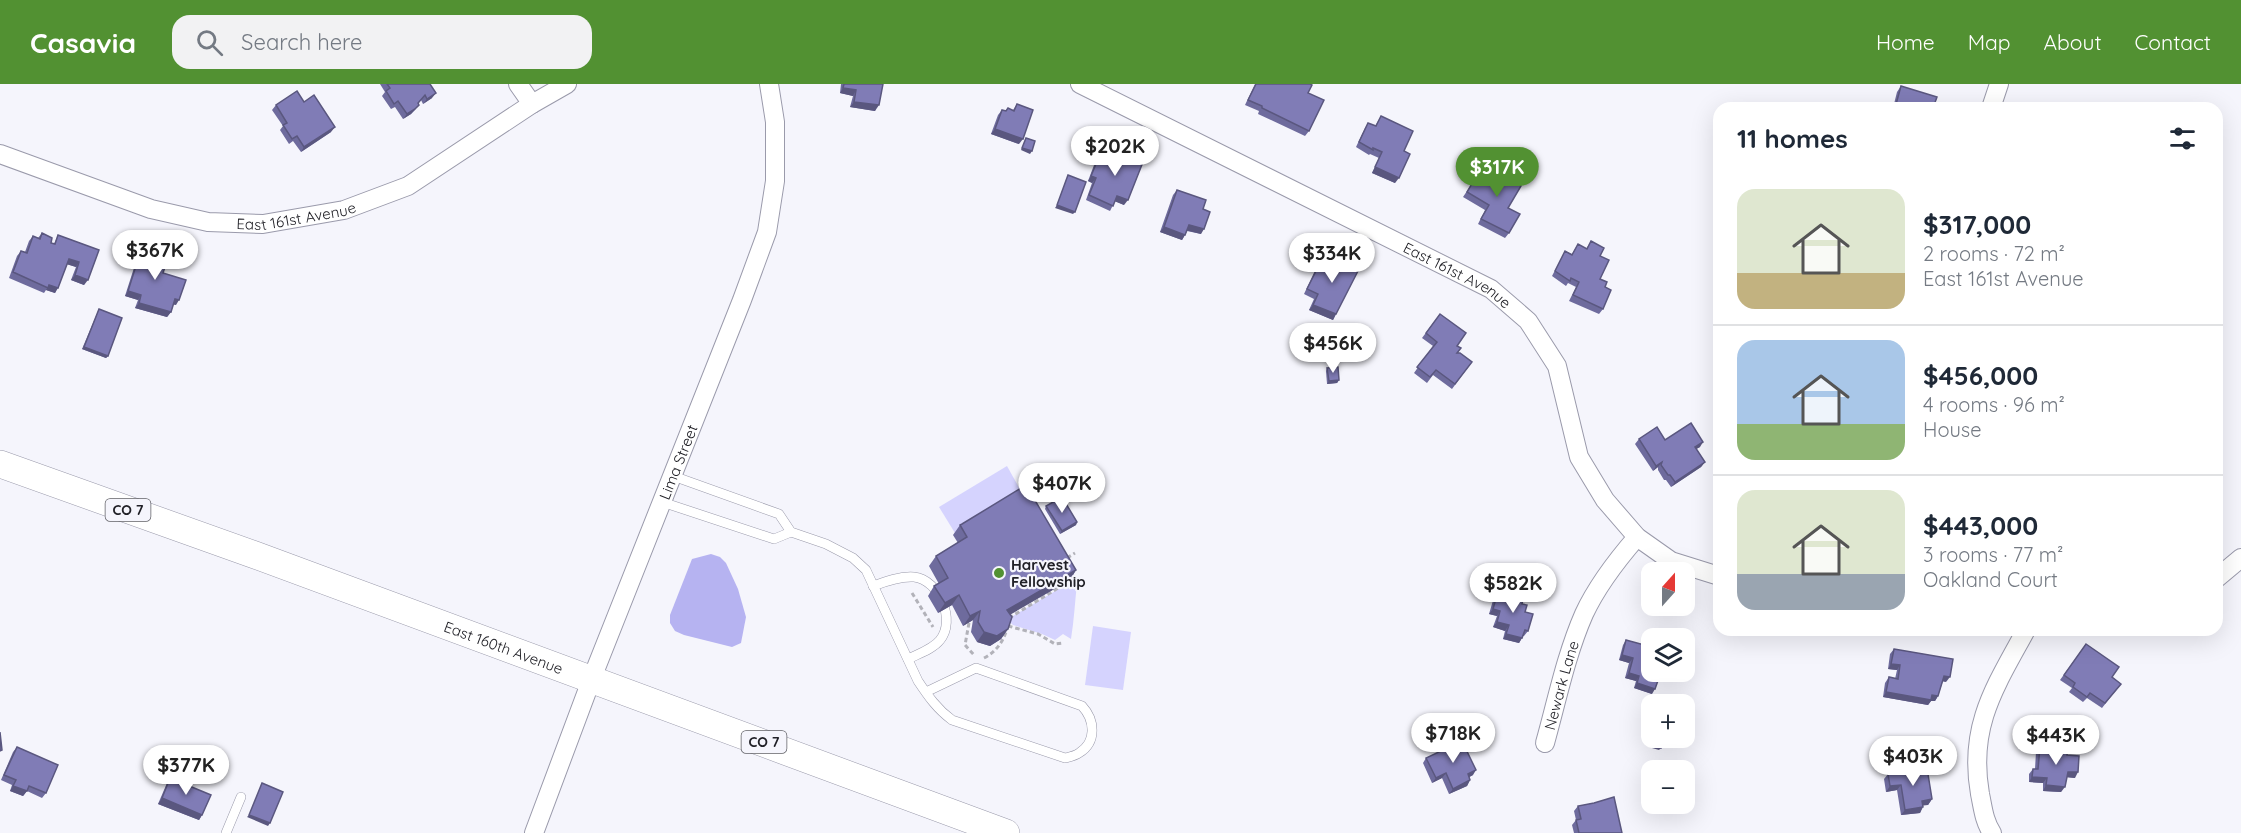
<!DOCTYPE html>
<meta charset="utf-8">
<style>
:root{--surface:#fff;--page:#f2f2f3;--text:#1f2937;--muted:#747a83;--line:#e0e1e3;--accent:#529132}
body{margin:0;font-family:Quicksand,sans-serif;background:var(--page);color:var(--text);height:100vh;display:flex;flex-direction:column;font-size:22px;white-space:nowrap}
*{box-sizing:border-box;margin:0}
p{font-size:20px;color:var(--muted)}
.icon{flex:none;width:33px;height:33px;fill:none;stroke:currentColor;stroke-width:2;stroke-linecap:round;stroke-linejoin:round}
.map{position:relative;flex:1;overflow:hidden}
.panel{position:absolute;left:1713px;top:18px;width:510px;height:534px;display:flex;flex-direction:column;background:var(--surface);border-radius:18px;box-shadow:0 6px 24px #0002}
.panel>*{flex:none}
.needle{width:39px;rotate:21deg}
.buttons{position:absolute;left:1641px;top:478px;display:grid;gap:12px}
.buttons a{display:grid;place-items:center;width:54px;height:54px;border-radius:12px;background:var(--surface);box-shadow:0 6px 24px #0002;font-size:30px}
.price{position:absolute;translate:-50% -51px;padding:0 14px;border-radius:21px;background:#fff;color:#222;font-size:20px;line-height:39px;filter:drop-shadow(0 2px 3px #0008)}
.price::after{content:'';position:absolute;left:50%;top:36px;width:18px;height:14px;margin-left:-9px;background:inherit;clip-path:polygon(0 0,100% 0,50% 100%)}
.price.on{background:var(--accent);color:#fff}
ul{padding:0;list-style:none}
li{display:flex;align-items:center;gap:18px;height:150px;padding:0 24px}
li+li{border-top:2px solid var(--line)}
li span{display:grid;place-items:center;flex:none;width:168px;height:120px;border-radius:18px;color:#555}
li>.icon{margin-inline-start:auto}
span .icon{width:72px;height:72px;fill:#fffc;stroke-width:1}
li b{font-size:26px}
h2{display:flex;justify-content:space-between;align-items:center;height:72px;padding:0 24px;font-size:26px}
header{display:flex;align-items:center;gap:36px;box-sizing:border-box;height:84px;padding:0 30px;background:var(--accent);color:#fff}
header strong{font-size:28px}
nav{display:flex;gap:33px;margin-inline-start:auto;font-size:21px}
.search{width:420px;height:54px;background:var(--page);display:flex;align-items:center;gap:15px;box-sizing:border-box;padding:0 21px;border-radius:18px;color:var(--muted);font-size:22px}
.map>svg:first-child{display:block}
</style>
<header>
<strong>Casavia</strong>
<div class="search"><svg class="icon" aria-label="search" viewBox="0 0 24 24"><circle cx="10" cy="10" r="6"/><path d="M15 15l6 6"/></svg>Search here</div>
<nav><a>Home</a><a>Map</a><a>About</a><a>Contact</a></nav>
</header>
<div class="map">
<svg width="2241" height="749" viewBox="0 0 2241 749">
<rect width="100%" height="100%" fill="#f5f5fc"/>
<g fill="#d5d3fe">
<path d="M1007,382L1022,409L955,449L939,423Z"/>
<path d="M1074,496L1077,499C1075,518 1074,536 1071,555L1063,550L1055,556L1042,550L1013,541L1010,538L1013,532Z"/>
<path d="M1093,542L1131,548L1123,606L1085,601Z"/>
</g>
<path fill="#b6b3f1" d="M711,470L720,473L726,479L738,505L746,533L741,559L732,563L684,551L675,547L670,539V531L692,475Z"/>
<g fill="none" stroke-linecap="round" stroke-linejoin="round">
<defs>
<g id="service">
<path d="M673,392L779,430L791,448L826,460L853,474L866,486L918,597C928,612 937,625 952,636L1065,674C1069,673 1075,672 1079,669C1097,658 1095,636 1082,622L976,584L926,608"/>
<path d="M662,418L774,455L791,448"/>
<path d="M873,502C886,497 900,492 914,493C940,496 956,537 940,556C933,565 918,570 908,575"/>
<path d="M226,749L241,713"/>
</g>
<g id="minor">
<path d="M518,0L532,20"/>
<path id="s1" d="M1080,0L1491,205L1528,237L1557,282L1579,373L1605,416L1637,453L1671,477L1719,492"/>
<path d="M1991,24L1999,0"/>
<path id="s2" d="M0,70L151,125L208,138L263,140L344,126L408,102L532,20L567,0"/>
<path d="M2217,494L2241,474"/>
<path id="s3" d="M1545,659C1557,616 1566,571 1584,530C1597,502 1617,476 1637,453"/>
<path id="s4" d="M534,749L592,594L742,216L767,148L775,97V38L769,0"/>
<path d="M1992,749C1984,737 1983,724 1980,710C1968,642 1995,603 2026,546"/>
</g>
<g id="primary">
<path id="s5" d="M0,380L255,471L1006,749"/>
</g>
</defs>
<use href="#service" stroke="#9a9aab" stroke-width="10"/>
<use href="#minor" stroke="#9a9aab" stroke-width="20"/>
<use href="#primary" stroke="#9a9aab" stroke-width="28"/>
<g stroke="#b2b2b9" stroke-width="3" stroke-dasharray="4.5 3" stroke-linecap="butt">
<path d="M1067,474L1075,469"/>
<path d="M912,509L933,543"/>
<path d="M1009,534L1073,495L1070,490"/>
<path d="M969,539L965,561L975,572"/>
<path d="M1008,542L1038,550L1055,560L1063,559"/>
<path d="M984,574C996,568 1003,558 1007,545"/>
</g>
<use href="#service" stroke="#fff" stroke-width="9"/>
<use href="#minor" stroke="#fff" stroke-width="18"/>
<use href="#primary" stroke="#fff" stroke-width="27"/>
</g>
<g fill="#6e6b9d">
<path d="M380,0H430L432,14L423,20L421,16L418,20L415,26L411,30L403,35L395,23L391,25L382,12L385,8Z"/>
<path d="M841,0H883L875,27L850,23L853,12L840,9Z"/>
<path d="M1255,0H1310L1308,9L1309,47L1305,52L1258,30L1259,27L1245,21Z"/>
<path d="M1901,2L1933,24H1893L1897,8Z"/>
<path d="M304,18L331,48L301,68L293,57L289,60L280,46L283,42L272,26L276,21Z"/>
<path d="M1017,20L1019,60L991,50L998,31L1002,26L1006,27L1008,24L1013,26Z"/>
<path d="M1381,32L1404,67L1395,99L1372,89L1379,74L1370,70L1369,71L1356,63L1365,44L1368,39L1375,42Z"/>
<path d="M1108,64L1125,77L1128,78L1130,73L1124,121L1115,117L1110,127L1086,116L1092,99L1088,97L1094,81L1098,75L1101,77L1104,69Z"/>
<path d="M1488,81L1508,124L1509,149L1505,154L1478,140L1485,126L1463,113L1473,98L1477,100Z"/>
<path d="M1177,106L1203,125L1201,150L1187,147L1182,156L1160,148L1173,111Z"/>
<path d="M42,149L51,159L54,160L58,151L99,166L84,201L71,196L76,183L67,180L55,209L46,206L44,209L9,194L17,172L21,167L25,168L29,157L33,152L38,154Z"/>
<path d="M1591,157L1600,172V195L1605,203L1603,225L1599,230L1569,217L1576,203L1568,199L1566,202L1552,192L1565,167L1572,170L1578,160L1586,165Z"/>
<path d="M142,163L176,221L173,220L171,228L167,233L135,224L138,216L125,212L139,168Z"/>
<path d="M1325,169L1333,178L1336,230L1333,236L1309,226L1314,215L1304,210L1321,174Z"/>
<path d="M99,225L108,272L106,274L82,265Z"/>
<path d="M1440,230L1457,262V269L1472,278L1452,305L1433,291L1427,299L1414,289L1433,262L1422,254Z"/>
<path d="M1327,284L1339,296L1337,299L1327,300L1326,287Z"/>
<path d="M1639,355L1665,356L1700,363L1696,365L1705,378L1701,383L1671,403L1666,396H1664L1658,386V383L1653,387L1635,360Z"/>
<path d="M1046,422L1077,438L1076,441L1060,450L1045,425Z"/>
<path d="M960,441L1076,486L1070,496L1010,530L1008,545L1001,555L990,562L977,558L971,548L973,536L963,542L952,521L938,529L928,512L934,502L939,500L929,482L936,472L958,459L953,451Z"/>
<path d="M1498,507L1522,520L1525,528L1528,547L1524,552H1523L1519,559L1503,555L1505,547L1493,543L1497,532L1489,530L1494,513Z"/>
<path d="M1626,556L1652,610L1634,604L1636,597L1625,594L1629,579L1619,576L1623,561Z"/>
<path d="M2086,560L2112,593L2121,600L2102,624L2087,614L2083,618L2069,608L2072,604L2060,596Z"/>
<path d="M1894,565L1946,598L1943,597L1938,612L1935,617H1931L1928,621L1883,613L1885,599L1889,593L1895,595L1897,586L1888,585L1890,570Z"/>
<path d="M17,663L46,709L42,714L27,707L23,712L10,707L12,701L1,696L13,668Z"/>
<path d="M2040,663L2067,671L2075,694L2067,693L2061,708L2043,707V699L2029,698V690L2033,685H2035L2036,668Z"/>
<path d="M1426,674L1473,691L1469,693L1470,696L1467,702L1449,710L1442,694L1432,699L1423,679Z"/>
<path d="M1888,690L1932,715L1928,721H1923L1920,729L1901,731L1897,706L1886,708L1884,695Z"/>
<path d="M170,694L202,731L199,736L158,720L167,699Z"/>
<path d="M1578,722L1622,749H1574L1572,741L1576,736L1574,727Z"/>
</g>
<g fill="#5a577f">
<path d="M843,4L856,6L853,12L840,9Z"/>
<path d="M436,9L432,14L423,20L427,15Z"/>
<path d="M854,18L879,21L875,27L850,23Z"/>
<path d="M419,21L411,30L403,35L407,30Z"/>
<path d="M335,43L331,48L301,68L304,63Z"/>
<path d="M995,45L1023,55L1019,60L991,50Z"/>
<path d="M1022,64L1032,67L1030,70L1021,66Z"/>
<path d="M1375,83L1399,94L1395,99L1372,89Z"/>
<path d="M1091,92L1096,94L1092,99L1088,97Z"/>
<path d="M1117,112L1128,116L1124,121L1114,117Z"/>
<path d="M1057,121L1075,128L1073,130L1055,124Z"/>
<path d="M1189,141L1204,145L1201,150L1185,146Z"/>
<path d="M1164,143L1185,151L1182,156L1160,148Z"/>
<path d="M69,175L79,178L76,183L66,180Z"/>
<path d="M75,191L88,196L84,201L71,196Z"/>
<path d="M49,201L58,204L55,209L46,206Z"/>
<path d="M128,207L141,211L138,216L125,212Z"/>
<path d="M175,215L179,216L176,221L172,220Z"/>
<path d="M139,219L171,228L167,233L135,224Z"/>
<path d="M1313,221L1336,230L1333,236L1309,226Z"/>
<path d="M84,263L108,272L106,274L82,265Z"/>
<path d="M1339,296L1337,299L1327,300L1329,297Z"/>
<path d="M1703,358L1700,363L1691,368L1695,363Z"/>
<path d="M1662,378L1658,383L1653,387L1656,382Z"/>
<path d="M1705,378L1701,383L1671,403L1675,398Z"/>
<path d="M1077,438L1076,441L1060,450L1062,447Z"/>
<path d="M1076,486L1070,496L1001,536L1007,526Z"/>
<path d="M959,511L952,521L938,529L945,519Z"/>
<path d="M1493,525L1500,527L1497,532L1489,530Z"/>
<path d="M980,527L973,536L963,542L970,532Z"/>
<path d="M1497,538L1509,541L1505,547L1493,543Z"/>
<path d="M1008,545L1001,555L990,562L977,558L984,548Z"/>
<path d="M1506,550L1522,554L1519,559L1503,555Z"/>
<path d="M1622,571L1633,574L1629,579L1619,576Z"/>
<path d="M1891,580L1900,581L1897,586L1888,585Z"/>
<path d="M1629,589L1639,592L1636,597L1625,594Z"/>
<path d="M1944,592L1950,593L1946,598L1941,597Z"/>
<path d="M1637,599L1655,605L1652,610L1634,604Z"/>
<path d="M1886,608L1932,611L1938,612L1935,617H1931L1928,621L1883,613Z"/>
<path d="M1654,662L1661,664L1659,666L1652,664Z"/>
<path d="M1476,686L1473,691L1464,696L1468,690Z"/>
<path d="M2068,688H2078L2075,694L2064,693Z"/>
<path d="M1446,689L1442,694L1432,699L1436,694Z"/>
<path d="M2032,693L2047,694L2043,699L2029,698Z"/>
<path d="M1470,696L1467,702L1449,710L1453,705Z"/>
<path d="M1901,701L1897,706L1886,708L1890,702Z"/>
<path d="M2046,701L2065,703L2061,708L2043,707Z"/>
<path d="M13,702L27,707L23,712L10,707Z"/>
<path d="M162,714L202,731L199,736L158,720Z"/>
<path d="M1932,715L1928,721L1919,722L1922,717Z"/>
<path d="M1923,723L1920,729L1901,731L1905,726Z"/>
<path d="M249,731L270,739L268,742L247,733Z"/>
</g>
<g fill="#807cb6" stroke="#5a577f" stroke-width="1.5">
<path d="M387,0H430L436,9L427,15L425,11L418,19L419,21L415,25L407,30L398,17L394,20L386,7L390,4Z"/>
<path d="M844,0H883L879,21L854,18L856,6L843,4Z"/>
<path d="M1256,0H1310L1312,1L1308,9L1324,16L1309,47L1262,24V22L1248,16Z"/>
<path d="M1901,2L1937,13L1933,24H1895Z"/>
<path d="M297,7L304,18L314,11L335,43L304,63L297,52L292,55L283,41L287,39L276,21Z"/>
<path d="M1017,20L1033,26L1023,55L995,45L1002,26L1006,27L1008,24L1014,27Z"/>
<path d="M1381,32L1413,47L1404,67L1410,70L1399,94L1375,83L1382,68L1373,64V66L1359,58L1368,39L1376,42Z"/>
<path d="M1026,54L1035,57L1032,67L1022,64Z"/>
<path d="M1108,64L1126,74L1125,77L1129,78L1130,73L1143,78L1128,116L1117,112L1113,122L1089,111L1096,94L1091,92L1098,75L1103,77Z"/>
<path d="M1488,81L1521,102L1508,124L1520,130L1509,149L1481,135L1489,121L1467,108L1473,98L1477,100Z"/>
<path d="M1068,91L1086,98L1075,128L1057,121Z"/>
<path d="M1177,106L1206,116L1203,125L1210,128L1204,145L1189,141L1185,151L1164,143Z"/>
<path d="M42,149L52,154L51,159L55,160L58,151L99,166L88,196L75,191L79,178L69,175L58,204L49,201L48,204L13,188L21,167L27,169L33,152L40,155Z"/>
<path d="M1591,157L1604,164L1600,172L1609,176L1600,195L1607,198L1605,203L1611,206L1603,225L1573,211L1579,198L1571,194L1570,197L1555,187L1565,167L1572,171L1578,160L1587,165Z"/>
<path d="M142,163L169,171L163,189L186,196L179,216L175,215L171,228L139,219L141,211L128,207Z"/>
<path d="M1325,169L1335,174L1333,178L1337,180L1338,178L1349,184L1350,182L1359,185L1336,230L1313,221L1318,210L1307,205Z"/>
<path d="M2217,201H2219L2217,223Z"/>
<path d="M99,225L122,234L108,272L84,263Z"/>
<path d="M1440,230L1466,249L1457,262L1461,264L1457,269H1460L1472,278L1455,300L1436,286L1430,293L1417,283L1437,258L1426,249Z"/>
<path d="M1338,283L1339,296L1329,297L1327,284Z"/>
<path d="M1691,339L1703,358L1695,363L1705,378L1675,398L1670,391H1668L1661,381L1662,378L1656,382L1639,355L1657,343L1665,356Z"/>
<path d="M1026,401L1076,486L1007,526L1012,533L1008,545L997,552L984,548L978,538L980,527L970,532L959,511L945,519L934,502L948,494L936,472L967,453L960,441L962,440Z"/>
<path d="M1062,413L1077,438L1062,447L1046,422Z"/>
<path d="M1498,507L1523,515L1522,520L1527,521L1525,528L1533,530L1528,547L1525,546L1522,554L1506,550L1509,541L1497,538L1500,527L1493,525Z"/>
<path d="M1626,556L1652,563V588H1661L1655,605L1637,599L1639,592L1629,589L1633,574L1622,571Z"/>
<path d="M2086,560L2119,583L2112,593L2121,600L2105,619L2090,609L2087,613L2073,603L2075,599L2064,591Z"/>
<path d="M1894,565L1953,575L1950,593L1944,592L1938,612L1932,611L1931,616L1886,608L1889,593L1898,595L1900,581L1891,580Z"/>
<path d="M0,648L2,666L0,667Z"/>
<path d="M1656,654H1664L1661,664L1654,662Z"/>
<path d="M1462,657L1476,686L1468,690L1470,696L1453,705L1446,689L1436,694L1426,674Z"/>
<path d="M17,663L58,681L46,709L29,702L27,707L13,702L16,696L4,691Z"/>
<path d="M2040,663L2068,664L2067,671L2079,672L2078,688H2068L2065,703L2046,701L2047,694L2032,693L2033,685H2038Z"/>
<path d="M1927,684L1932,715L1922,717L1923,723L1905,726L1901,701L1890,702L1888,690Z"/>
<path d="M170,694L211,711L202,731L162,714Z"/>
<path d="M262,699L283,708L270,739L249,731Z"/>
<path d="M1614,713L1622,749H1579L1576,736L1581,735L1578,722L1594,719Z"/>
</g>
<circle fill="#529132" stroke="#f5f5fc" stroke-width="2" cx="999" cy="489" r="6"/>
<g text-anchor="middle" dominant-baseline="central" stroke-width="4.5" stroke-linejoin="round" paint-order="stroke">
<g fill="#f5f5fc" stroke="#616167" stroke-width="1.5">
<rect x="105.5" y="415" width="45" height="22" rx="4.5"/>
<rect x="741.5" y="647" width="45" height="22" rx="4.5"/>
</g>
<g font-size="14" font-weight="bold" fill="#212127">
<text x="128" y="426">CO 7</text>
<text x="764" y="658">CO 7</text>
</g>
<g font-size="15" fill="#212127" stroke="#f5f5fc">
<text stroke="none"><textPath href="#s2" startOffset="308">East 161st Avenue</textPath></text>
<text stroke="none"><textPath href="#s1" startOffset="423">East 161st Avenue</textPath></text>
<text stroke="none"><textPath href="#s4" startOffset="398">Lima Street</textPath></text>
<text stroke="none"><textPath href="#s5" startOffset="536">East 160th Avenue</textPath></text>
<text stroke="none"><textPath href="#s3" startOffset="60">Newark Lane</textPath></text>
</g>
<g font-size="15" font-weight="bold" fill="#212127" stroke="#f5f5fc" text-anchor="start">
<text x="1011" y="480">Harvest<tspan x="1011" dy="17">Fellowship</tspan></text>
</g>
</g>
</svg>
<div class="buttons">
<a><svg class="needle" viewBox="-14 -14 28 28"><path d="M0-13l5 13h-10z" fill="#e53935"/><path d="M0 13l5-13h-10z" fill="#747a83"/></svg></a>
<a><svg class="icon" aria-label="layers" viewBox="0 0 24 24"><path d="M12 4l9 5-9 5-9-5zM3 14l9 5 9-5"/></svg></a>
<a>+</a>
<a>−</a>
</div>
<b class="price" style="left:1115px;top:93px">$202K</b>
<b class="price on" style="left:1497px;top:114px">$317K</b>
<b class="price" style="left:155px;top:197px">$367K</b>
<b class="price" style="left:1332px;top:200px">$334K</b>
<b class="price" style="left:1333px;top:290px">$456K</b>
<b class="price" style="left:1062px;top:430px">$407K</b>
<b class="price" style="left:1513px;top:530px">$582K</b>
<b class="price" style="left:1453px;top:680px">$718K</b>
<b class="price" style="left:2056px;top:682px">$443K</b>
<b class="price" style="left:1913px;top:703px">$403K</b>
<b class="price" style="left:186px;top:712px">$377K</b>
<section class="panel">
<h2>11 homes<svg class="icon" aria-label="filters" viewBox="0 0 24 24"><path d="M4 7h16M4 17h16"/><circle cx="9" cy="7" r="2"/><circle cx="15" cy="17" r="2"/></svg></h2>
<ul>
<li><span style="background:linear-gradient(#dfe7d0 70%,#c2b280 0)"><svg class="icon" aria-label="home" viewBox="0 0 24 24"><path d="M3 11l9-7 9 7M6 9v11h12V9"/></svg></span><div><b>$317,000</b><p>2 rooms · 72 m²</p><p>East 161st Avenue</p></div></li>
<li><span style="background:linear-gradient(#a9c7e8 70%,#8fb573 0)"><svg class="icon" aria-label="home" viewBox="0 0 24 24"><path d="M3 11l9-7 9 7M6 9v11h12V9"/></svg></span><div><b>$456,000</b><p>4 rooms · 96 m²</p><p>House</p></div></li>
<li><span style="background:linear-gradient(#dfe7d0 70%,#9aa5b1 0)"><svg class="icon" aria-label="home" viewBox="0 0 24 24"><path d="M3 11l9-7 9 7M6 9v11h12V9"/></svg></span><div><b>$443,000</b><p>3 rooms · 77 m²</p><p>Oakland Court</p></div></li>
</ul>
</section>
</div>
